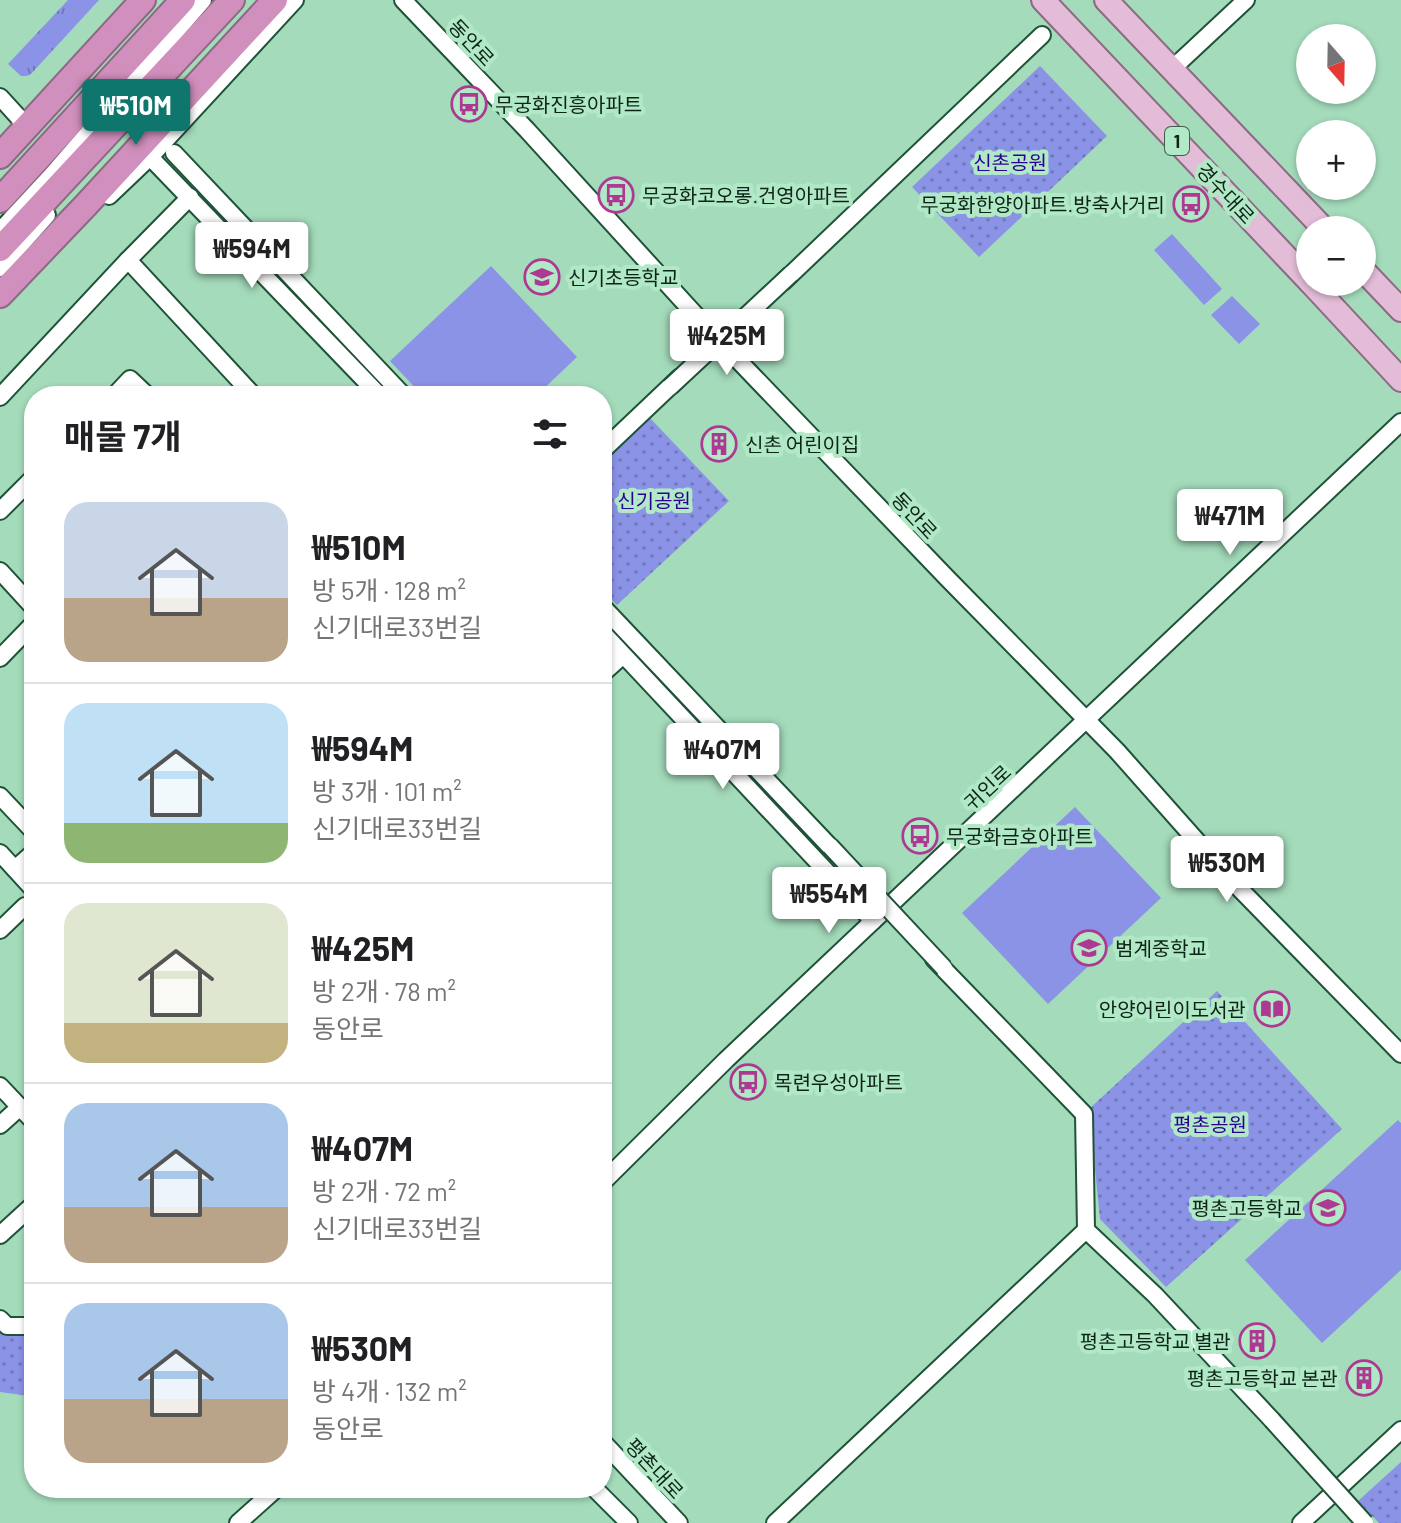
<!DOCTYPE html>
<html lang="ko">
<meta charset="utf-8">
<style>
:root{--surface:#fff;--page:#f2f2f2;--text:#202124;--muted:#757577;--line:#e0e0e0;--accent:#0f766e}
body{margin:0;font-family:Barlow,"Noto Sans KR",sans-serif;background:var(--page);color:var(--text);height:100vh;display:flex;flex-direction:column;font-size:30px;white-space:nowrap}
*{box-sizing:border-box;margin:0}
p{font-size:26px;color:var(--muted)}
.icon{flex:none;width:44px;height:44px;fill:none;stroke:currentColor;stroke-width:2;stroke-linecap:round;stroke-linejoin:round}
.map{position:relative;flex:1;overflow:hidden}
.side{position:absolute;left:24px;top:386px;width:588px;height:1112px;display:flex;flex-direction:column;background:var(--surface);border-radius:32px;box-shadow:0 2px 6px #0004}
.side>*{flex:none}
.needle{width:52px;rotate:160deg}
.controls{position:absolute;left:1296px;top:24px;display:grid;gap:16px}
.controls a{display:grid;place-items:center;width:80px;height:80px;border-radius:50%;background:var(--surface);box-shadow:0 2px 6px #0004;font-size:40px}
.price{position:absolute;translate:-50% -68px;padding:0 18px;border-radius:8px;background:#fff;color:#222;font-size:26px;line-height:52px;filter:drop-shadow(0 2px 4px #0008)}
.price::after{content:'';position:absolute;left:50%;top:48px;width:24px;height:18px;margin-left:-12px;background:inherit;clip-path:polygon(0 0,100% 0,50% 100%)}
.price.on{background:var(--accent);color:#fff}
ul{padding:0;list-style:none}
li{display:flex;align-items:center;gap:24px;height:200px;padding:0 40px}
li+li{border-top:2px solid var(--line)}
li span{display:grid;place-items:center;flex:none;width:224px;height:160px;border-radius:24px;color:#555}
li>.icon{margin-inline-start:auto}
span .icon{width:96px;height:96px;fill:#fffc;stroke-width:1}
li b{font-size:34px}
h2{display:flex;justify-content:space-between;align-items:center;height:96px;padding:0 40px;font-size:34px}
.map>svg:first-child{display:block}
</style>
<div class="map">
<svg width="1401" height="1523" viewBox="0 0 1401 1523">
<defs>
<pattern id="grass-tufts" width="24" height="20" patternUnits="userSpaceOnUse" patternTransform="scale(2)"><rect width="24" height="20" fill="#8b93e7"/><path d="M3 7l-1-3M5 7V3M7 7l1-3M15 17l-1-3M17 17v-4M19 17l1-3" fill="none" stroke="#7078ba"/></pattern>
<pattern id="park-dots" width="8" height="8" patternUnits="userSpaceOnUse" patternTransform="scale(2)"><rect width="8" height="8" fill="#8b93e7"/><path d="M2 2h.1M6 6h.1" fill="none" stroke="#7078ba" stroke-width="1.8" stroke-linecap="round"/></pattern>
</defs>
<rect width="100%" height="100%" fill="#a4dbbb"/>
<path fill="url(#grass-tufts)" d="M68,0H99L31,74L27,76H21L8,64Z"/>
<g fill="url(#park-dots)">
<path d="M1040,66L1107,136L979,257L912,187Z"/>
<path d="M649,417L729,501L617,605L602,589V462Z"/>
<path d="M1217,991L1342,1129L1166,1287L1100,1219L1089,1109Z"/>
<path d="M0,1325L34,1331V1367L29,1396L0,1392Z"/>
<path d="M1401,1462V1523H1379L1358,1501Z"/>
</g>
<g fill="#8b93e7">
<path d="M1172,234L1222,289L1204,305L1154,250Z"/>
<path d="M491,266L577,357L536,396H423L390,361Z"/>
<path d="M1232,296L1260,324L1239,344L1211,315Z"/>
<path d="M1075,807L1161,898L1048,1004L962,913Z"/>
<path d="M1398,1120L1401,1123V1270L1322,1343L1245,1260Z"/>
</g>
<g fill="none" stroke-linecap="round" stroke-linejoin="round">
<defs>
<g id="minor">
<path d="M403,0L527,130L712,333L948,579L1117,751L1235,884L1401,1054"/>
<path d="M1172,69L1246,0"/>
<path d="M0,97L21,120"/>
<path d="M174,153L404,396"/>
<path d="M150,157L380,396"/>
<path d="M109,196L150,157L295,0"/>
<path d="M0,231L52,175L203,0"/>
<path d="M128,260L254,396"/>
<path d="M0,268L47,215"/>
<path d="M783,282L1042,35"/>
<path d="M114,396L130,379L148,396"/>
<path d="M0,397L128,260L190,197"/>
<path d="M602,451L680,377"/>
<path d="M0,511L34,477"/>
<path d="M0,571L34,608"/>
<path d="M602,606L837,854"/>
<path d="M602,632L873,921"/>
<path d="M0,658L34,623"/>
<path d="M602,674L623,655"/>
<path d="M0,796L34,832"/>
<path d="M0,853L34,890"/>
<path d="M15,869L34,852"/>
<path d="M0,930L25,906"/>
<path d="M934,959L1084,1114L1086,1230L1155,1295L1272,1420"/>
<path d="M0,1086L34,1122"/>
<path d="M0,1125L20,1107"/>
<path d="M602,1183L726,1060L1401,422"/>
<path d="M0,1235L34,1204"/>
<path d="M0,1319L7,1326H34"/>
<path d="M602,1441L679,1523"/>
<path d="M594,1488L629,1523"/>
<path d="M238,1523L277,1488"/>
<path d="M775,1523L1086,1230"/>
<path d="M1301,1523L1401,1430"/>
</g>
<g id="major">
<path d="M1043,0L1310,282"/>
<path d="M1106,0L1325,230"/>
<path d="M1362,269L1401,310"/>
<path d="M1310,282L1401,380"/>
</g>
<g id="highway">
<path d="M0,156L143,0"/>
<path d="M0,200L183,0"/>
<path d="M0,249L232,0"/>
<path d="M0,295L86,205L275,0"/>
</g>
</defs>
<use href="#minor" stroke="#1e5338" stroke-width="20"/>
<use href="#major" stroke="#8c6a83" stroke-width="26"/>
<use href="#highway" stroke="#8c6a83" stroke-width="28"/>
<use href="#minor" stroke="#fff" stroke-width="16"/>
<use href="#major" stroke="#e3bcd7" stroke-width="22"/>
<use href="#highway" stroke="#d08fbc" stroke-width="24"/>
<defs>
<g id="minor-bridge">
<path d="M670,387L791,274"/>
<path d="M830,846L944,968"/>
<path d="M1272,1420L1365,1523"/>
</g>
</defs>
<use href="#minor-bridge" stroke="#1e5338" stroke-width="20" stroke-linecap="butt"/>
<use href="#minor-bridge" stroke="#fff" stroke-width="16"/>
</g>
<defs>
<symbol id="bus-ring" viewBox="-11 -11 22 22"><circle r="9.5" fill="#b1e9c7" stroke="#ae3992" stroke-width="1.5"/><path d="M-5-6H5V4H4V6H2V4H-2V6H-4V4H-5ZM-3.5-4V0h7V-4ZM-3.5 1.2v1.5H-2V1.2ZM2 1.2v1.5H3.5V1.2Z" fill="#ae3992"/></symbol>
<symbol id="school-ring" viewBox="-11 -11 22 22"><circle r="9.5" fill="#b1e9c7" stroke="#ae3992" stroke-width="1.5"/><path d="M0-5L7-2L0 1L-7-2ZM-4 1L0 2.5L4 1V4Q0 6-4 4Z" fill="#ae3992"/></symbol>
<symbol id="building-ring" viewBox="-11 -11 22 22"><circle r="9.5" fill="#b1e9c7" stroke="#ae3992" stroke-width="1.5"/><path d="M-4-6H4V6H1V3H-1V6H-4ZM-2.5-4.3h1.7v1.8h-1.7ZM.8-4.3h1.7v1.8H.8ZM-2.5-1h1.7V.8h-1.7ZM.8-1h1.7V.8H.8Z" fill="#ae3992"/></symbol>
<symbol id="library-ring" viewBox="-11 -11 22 22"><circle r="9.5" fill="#b1e9c7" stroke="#ae3992" stroke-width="1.5"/><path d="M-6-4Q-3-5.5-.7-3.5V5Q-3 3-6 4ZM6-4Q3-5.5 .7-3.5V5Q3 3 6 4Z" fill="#ae3992"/></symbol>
</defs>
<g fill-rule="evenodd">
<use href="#bus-ring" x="449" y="84" width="40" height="40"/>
<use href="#bus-ring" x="596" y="175" width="40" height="40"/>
<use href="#bus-ring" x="1171" y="184" width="40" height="40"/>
<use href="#school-ring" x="522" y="257" width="40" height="40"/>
<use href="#building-ring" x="699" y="424" width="40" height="40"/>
<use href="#bus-ring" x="900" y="816" width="40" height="40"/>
<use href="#school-ring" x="1069" y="928" width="40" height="40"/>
<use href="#library-ring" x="1252" y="989" width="40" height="40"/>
<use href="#bus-ring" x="728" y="1062" width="40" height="40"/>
<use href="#school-ring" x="1308" y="1188" width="40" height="40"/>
<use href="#building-ring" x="1237" y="1321" width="40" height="40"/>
<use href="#building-ring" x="1344" y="1358" width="40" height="40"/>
</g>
<g text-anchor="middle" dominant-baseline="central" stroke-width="8" stroke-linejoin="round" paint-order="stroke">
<rect fill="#b1e9c7" stroke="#3f5f4c" stroke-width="2" x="1165" y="127" width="24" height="28" rx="6"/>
<g font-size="18" font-weight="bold" fill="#0e2418">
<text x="1177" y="141">1</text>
</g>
<g font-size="20" fill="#0e2418" stroke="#b1e9c7">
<text transform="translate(472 42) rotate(47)">동안로</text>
<text transform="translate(1226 193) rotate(47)">경수대로</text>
<text transform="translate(915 515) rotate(47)">동안로</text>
<text transform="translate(987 787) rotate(-43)">귀인로</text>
<text transform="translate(655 1468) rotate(47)">평촌대로</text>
</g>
<g font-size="20" fill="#0e2418" stroke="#b1e9c7" text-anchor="start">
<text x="495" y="104">무궁화진흥아파트</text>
<text x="642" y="195">무궁화코오롱.건영아파트</text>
<text x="1165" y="204" text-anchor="end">무궁화한양아파트.방축사거리</text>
<text x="568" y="277">신기초등학교</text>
<text x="745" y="444">신촌 어린이집</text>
<text x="946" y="836">무궁화금호아파트</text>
<text x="1115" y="948">범계중학교</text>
<text x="1246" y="1009" text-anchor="end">안양어린이도서관</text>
<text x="774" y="1082">목련우성아파트</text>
<text x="1302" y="1208" text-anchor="end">평촌고등학교</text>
<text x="1231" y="1341" text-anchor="end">평촌고등학교 별관</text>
<text x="1338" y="1378" text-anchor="end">평촌고등학교 본관</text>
</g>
<g font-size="20" fill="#2a0092" stroke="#b1e9c7">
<text x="1010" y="162">신촌공원</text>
<text x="654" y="500">신기공원</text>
<text x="1210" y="1124">평촌공원</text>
</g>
</g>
</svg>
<div class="controls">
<a><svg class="needle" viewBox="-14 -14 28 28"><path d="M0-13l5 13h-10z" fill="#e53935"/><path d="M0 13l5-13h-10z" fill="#757577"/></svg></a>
<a>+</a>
<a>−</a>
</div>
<b class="price on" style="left:136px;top:147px">₩510M</b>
<b class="price" style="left:252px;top:290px">₩594M</b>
<b class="price" style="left:727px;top:377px">₩425M</b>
<b class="price" style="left:1230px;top:557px">₩471M</b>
<b class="price" style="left:723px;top:791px">₩407M</b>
<b class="price" style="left:1227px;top:904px">₩530M</b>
<b class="price" style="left:829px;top:935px">₩554M</b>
<section class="side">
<h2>매물 7개<svg class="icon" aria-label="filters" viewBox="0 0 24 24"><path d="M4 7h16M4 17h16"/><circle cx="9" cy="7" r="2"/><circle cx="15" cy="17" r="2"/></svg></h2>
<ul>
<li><span style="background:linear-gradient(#c9d6e8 60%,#b9a48a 0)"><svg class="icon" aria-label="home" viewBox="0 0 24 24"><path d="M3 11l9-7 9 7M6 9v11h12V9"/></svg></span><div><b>₩510M</b><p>방 5개 · 128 m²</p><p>신기대로33번길</p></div></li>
<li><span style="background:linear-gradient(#bfe0f5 75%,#8fb573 0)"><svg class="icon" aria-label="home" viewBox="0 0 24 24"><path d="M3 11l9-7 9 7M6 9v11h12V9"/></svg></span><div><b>₩594M</b><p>방 3개 · 101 m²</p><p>신기대로33번길</p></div></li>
<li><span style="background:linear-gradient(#dfe7d0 75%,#c2b280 0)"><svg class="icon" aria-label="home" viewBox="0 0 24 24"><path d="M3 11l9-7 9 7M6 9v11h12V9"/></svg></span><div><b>₩425M</b><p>방 2개 · 78 m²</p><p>동안로</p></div></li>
<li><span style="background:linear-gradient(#a9c7e8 65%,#b9a48a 0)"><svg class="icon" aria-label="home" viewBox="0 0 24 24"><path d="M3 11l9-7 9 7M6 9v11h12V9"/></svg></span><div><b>₩407M</b><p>방 2개 · 72 m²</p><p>신기대로33번길</p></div></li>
<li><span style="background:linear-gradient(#a9c7e8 60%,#b9a48a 0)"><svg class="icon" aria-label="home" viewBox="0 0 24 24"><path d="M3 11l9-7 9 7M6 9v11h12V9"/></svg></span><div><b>₩530M</b><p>방 4개 · 132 m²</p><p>동안로</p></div></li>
</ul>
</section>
</div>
